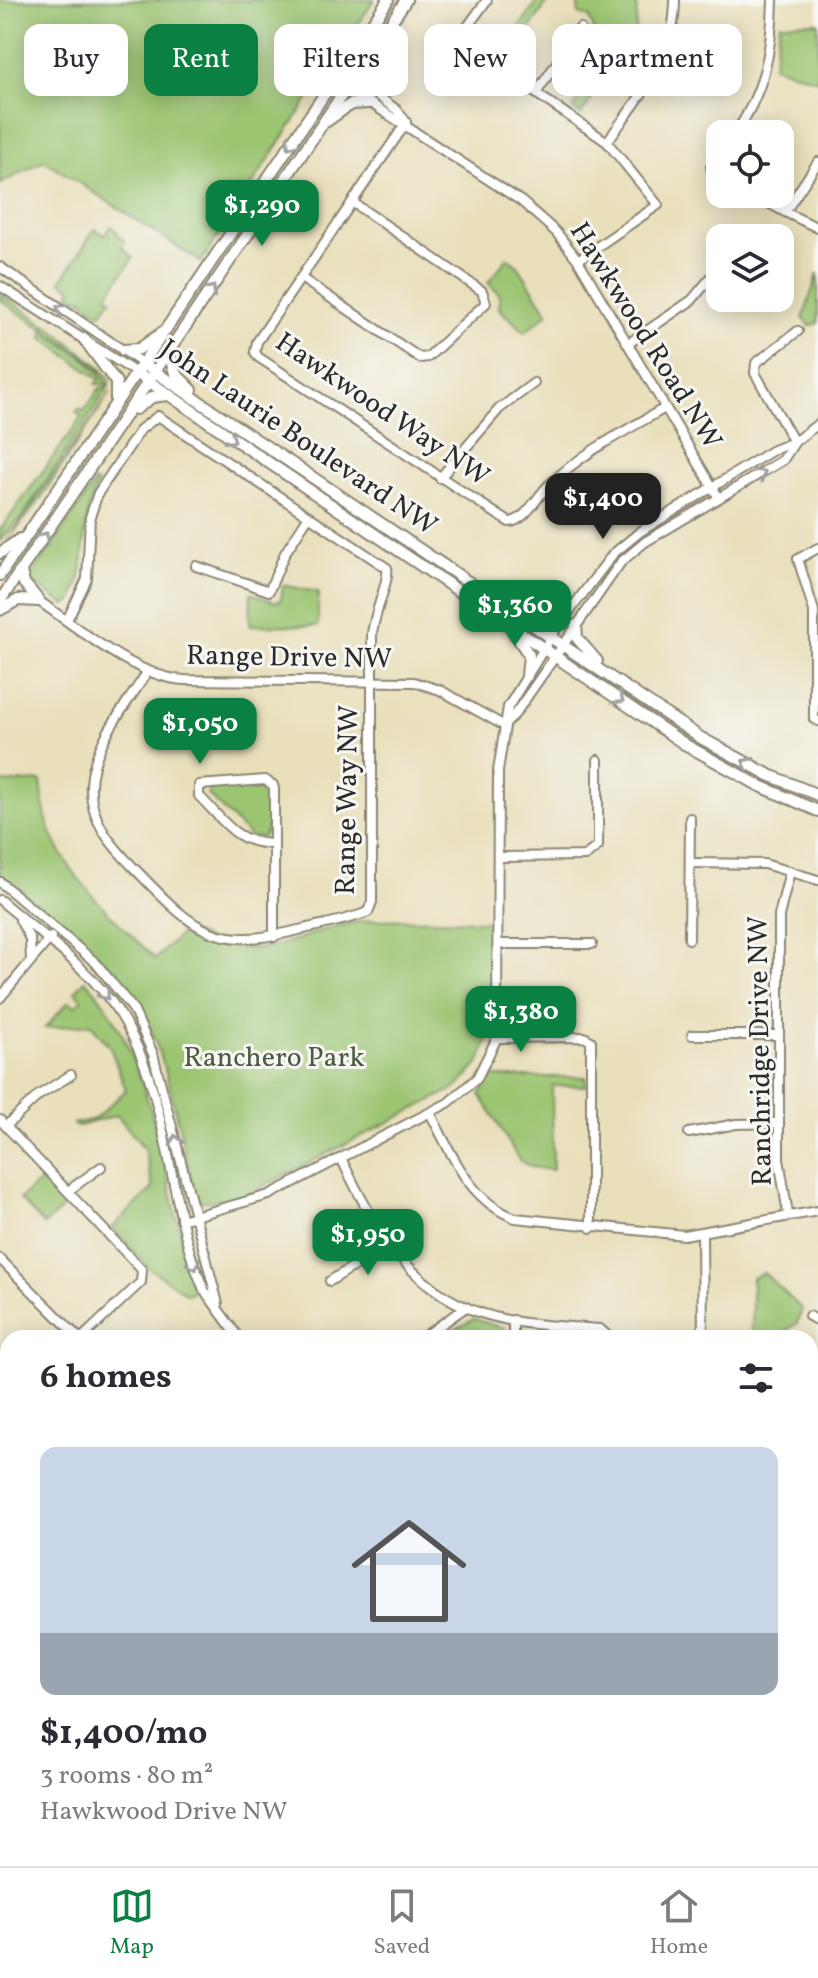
<!DOCTYPE html>
<meta charset="utf-8">
<style>
:root{--surface:#fff;--page:#f2f2f3;--text:#2b2b33;--muted:#7c7c81;--line:#e1e1e2;--accent:#0b8043}
body{margin:0;font-family:Vollkorn,serif;background:var(--page);color:var(--text);height:100vh;display:flex;flex-direction:column;font-size:30px;white-space:nowrap}
*{box-sizing:border-box;margin:0}
p{font-size:26px;color:var(--muted)}
.icon{flex:none;width:44px;height:44px;fill:none;stroke:currentColor;stroke-width:2;stroke-linecap:round;stroke-linejoin:round}
.map{position:relative;flex:1;overflow:hidden}
.sheet{position:absolute;left:0px;top:1330px;width:818px;height:536px;display:flex;flex-direction:column;background:var(--surface);border-radius:24px 24px 0 0;box-shadow:0 4px 20px #0003}
.sheet>*{flex:none}
.top-card{position:absolute;left:24px;top:24px;width:770px;height:72px;display:flex;gap:16px}
.fabs{position:absolute;left:706px;top:120px;display:grid;gap:16px}
.fabs a{display:grid;place-items:center;width:88px;height:88px;border-radius:16px;background:var(--surface);box-shadow:0 4px 20px #0003;font-size:40px}
.price{position:absolute;translate:-50% -68px;padding:0 18px;border-radius:16px;background:var(--accent);color:#fff;font-size:26px;line-height:52px;filter:drop-shadow(0 2px 4px #0008)}
.price::after{content:'';position:absolute;left:50%;top:48px;width:24px;height:18px;margin-left:-12px;background:inherit;clip-path:polygon(0 0,100% 0,50% 100%)}
.price.active{background:#222;color:#fff}
ul{padding:0;list-style:none}
li{display:grid;align-content:center;gap:16px;height:424px;padding:0 40px}
li span{display:grid;place-items:center;height:248px;border-radius:16px;color:#555}
li>.icon{margin-inline-start:auto}
span .icon{width:144px;height:144px;fill:#fffc;stroke-width:1}
li b{font-size:34px}
h2{display:flex;justify-content:space-between;align-items:center;height:96px;padding:0 40px;font-size:34px}
.tag{padding:0 28px;border-radius:16px;background:var(--surface);box-shadow:0 4px 20px #0003;font-size:28px;line-height:72px}
.tag.active{background:var(--accent);color:#fff}
.dock{display:flex;justify-content:space-around;align-items:center;height:112px;border-top:2px solid var(--line);background:var(--surface);font-size:22px;color:var(--muted)}
.dock a{display:grid;justify-items:center;gap:4px}
.dock .active{color:var(--accent)}
.map>svg:first-child{display:block}
</style>
<div class="map">
<svg width="818" height="1866" viewBox="0 0 818 1866">
<rect width="100%" height="100%" fill="#f6f6f2"/>
<filter id="ink" filterUnits="userSpaceOnUse"><feTurbulence type="fractalNoise" baseFrequency=".0125" numOctaves="2"/><feDisplacementMap in="SourceGraphic" scale="16" xChannelSelector="R" yChannelSelector="G"/><feConvolveMatrix kernelMatrix="1 2 1 2 8 2 1 2 1" color-interpolation-filters="sRGB"/></filter>
<filter id="wash" filterUnits="userSpaceOnUse"><feTurbulence type="fractalNoise" baseFrequency=".006" numOctaves="4" result="noise"/><feDisplacementMap in="SourceGraphic" scale="32" xChannelSelector="R" yChannelSelector="G"/><feGaussianBlur stdDeviation="1.8" result="paint"/><feColorMatrix in="noise" values="0 0 0 0 0 0 0 0 0 0 0 0 0 0 0 0 0 1.4 0 .05"/><feComposite in="paint" operator="in"/></filter>
<g filter="url(#wash)">
<rect width="100%" height="100%" fill="#e9dfbb"/>
<g fill="#9cc572" stroke="#64784e" stroke-width="2">
<path d="M0,0H374L201,262L44,160L0,184Z"/>
<path d="M538,0H549L506,64L498,59Z"/>
<path d="M577,0H637L636,32L581,115L573,109L619,41L594,31L589,17L579,14Z"/>
<path d="M818,22V80L773,66L780,23Z"/>
<path d="M111,226L118,232L117,235L125,241L122,246L133,258L107,295L112,299L101,314L85,303L84,298L82,300L69,295L72,289L61,281L95,229L104,235Z"/>
<path d="M507,258L518,266L548,313L525,332L499,309L500,295L488,283Z"/>
<path d="M818,273V323L810,326L803,318Z"/>
<path d="M0,293L46,325L43,329L0,300Z"/>
<path d="M47,325L98,365L111,381L88,359L44,330Z"/>
<path d="M44,331L88,361L109,384H96L99,379L43,338Z"/>
<path d="M109,386L24,514L0,541V530L75,427L81,416L76,412L79,408L84,411L100,388Z"/>
<path d="M111,391L40,500L7,541Z"/>
<path d="M95,482L98,484C78,522 90,563 72,602L65,605L29,580Z"/>
<path d="M283,585L318,592V626L250,625L251,593L275,602L281,600Z"/>
<path d="M41,781C43,795 43,811 48,824C65,877 117,920 155,959L186,929C269,975 297,925 375,920C413,918 453,921 492,921L490,1033L480,1062L458,1087L244,1196L201,1202L194,1193C177,1126 169,1047 128,990C95,945 42,910 0,874V783Z"/>
<path d="M259,785L268,792V828L263,837L251,838L207,794L213,786Z"/>
<path d="M85,980C148,1043 164,1174 187,1260L199,1287L187,1294L149,1268L112,1228L153,1188L144,1148L117,1115L77,1127L73,1124L95,1119L126,1090L110,1047L91,1024L45,1028L69,1001L76,1006L82,999L75,992Z"/>
<path d="M493,1077H586V1086H552L553,1170L531,1167L519,1160L480,1094Z"/>
<path d="M46,1176L70,1202L44,1225L20,1199Z"/>
<path d="M764,1273L802,1309L797,1323L775,1338H752V1278Z"/>
<path d="M474,1319L504,1328L508,1338H437Z"/>
<path d="M79,1858H174L179,1866H79Z"/>
<path d="M244,1858H291V1866H248Z"/>
</g>
<path fill="#7daa64" stroke="#546a48" stroke-width="2" d="M123,1858H145L155,1866H116Z"/>
</g>
<g filter="url(#ink)">
<g fill="none" stroke-linecap="round" stroke-linejoin="round">
<defs>
<g id="minor">
<path d="M487,0L465,30L467,46L607,142L658,205L578,260"/>
<path d="M342,70L397,110L406,122"/>
<path d="M335,80L521,201L556,232L578,260L719,498"/>
<path d="M537,92L580,28"/>
<path d="M406,123L257,342L255,352L258,357L509,522C525,522 537,496 549,485C583,452 625,431 665,408"/>
<path d="M735,134C764,92 772,51 773,0"/>
<path d="M607,142C640,95 675,60 675,0"/>
<path d="M720,155L711,167L713,175L720,178"/>
<path d="M751,194L785,212L818,162"/>
<path d="M785,212L818,228"/>
<path d="M0,267L145,365"/>
<path d="M301,278L420,358L428,357L486,303L482,291L352,202"/>
<path d="M0,286L138,374"/>
<path d="M629,343L692,300L712,276L720,279"/>
<path d="M794,442L755,373L756,363L798,331"/>
<path d="M440,478L499,409L534,383"/>
<path d="M818,548L798,559L814,611V719L818,721"/>
<path d="M196,566L269,591L285,553L309,516"/>
<path d="M39,601C78,628 137,678 185,680L414,682L440,690L503,725"/>
<path d="M67,620L87,579L90,517L98,493L141,429L158,416L387,568C390,580 373,615 372,635V902L368,912C348,920 325,924 303,929C213,952 195,931 134,868C111,845 89,820 91,785C93,743 126,706 148,671"/>
<path d="M503,725L515,714L621,562L645,542L783,460L794,443"/>
<path d="M498,857L585,856L598,846V760"/>
<path d="M690,863L764,864L818,880"/>
<path d="M0,882L96,963L133,1009L153,1054L218,1304"/>
<path d="M0,900C41,935 90,968 120,1014C166,1087 167,1182 193,1262L204,1290L239,1338"/>
<path d="M20,920L30,939L31,960"/>
<path d="M274,937V789L273,785L265,780L199,785V796C226,822 234,843 274,844"/>
<path d="M689,939L690,818"/>
<path d="M498,944H592"/>
<path d="M0,998L51,937"/>
<path d="M692,1035H779"/>
<path d="M497,1038L584,1037L591,1041V1228"/>
<path d="M430,1113C452,1154 468,1200 515,1218L684,1235L818,1211"/>
<path d="M0,1120L142,1270L141,1282L82,1338"/>
<path d="M6,1126L39,1095L71,1075"/>
<path d="M689,1133L736,1124L779,1123"/>
<path d="M341,1158C374,1227 411,1295 491,1316C526,1326 564,1326 600,1329L610,1338"/>
<path d="M68,1191L101,1167"/>
<path d="M788,1214L779,1159V916L790,871"/>
<path d="M181,1220L269,1195L448,1103L477,1078L497,1038L498,771L508,707L556,629L613,554L641,531L773,450L794,442L818,424"/>
<path d="M702,1233L703,1338"/>
<path d="M0,1259L79,1338"/>
<path d="M330,1281L388,1245"/>
<path d="M809,1316L818,1321"/>
<path d="M513,1320V1338"/>
<path d="M422,1338L466,1307"/>
<path d="M810,1425L818,1431"/>
<path d="M810,1556L818,1565"/>
<path d="M810,1587L818,1580"/>
<path d="M810,1670L818,1671"/>
<path d="M0,1718L8,1724"/>
<path d="M810,1795L818,1801"/>
<path d="M0,1821L8,1822"/>
<path d="M810,1848L818,1835"/>
<path d="M30,1858V1866"/>
<path d="M181,1858L185,1866"/>
<path d="M455,1858L467,1866"/>
<path d="M805,1858L817,1866"/>
</g>
<g id="major">
<path d="M327,121L351,104L369,103"/>
<path d="M84,339L116,382V402"/>
<path d="M123,350L139,349L163,332"/>
<path d="M169,355L175,373L192,390"/>
<path d="M145,365L701,738L769,775L818,795"/>
<path d="M138,374L686,745L758,785L818,811"/>
<path d="M136,409L152,397L167,395"/>
<path d="M0,553L20,539"/>
<path d="M21,572L24,583L39,601"/>
<path d="M0,575L388,0"/>
<path d="M0,601L406,0"/>
<path d="M0,610L18,600L39,601"/>
<path d="M576,625L577,638L597,661"/>
<path d="M513,631L529,655L527,676"/>
</g>
<g id="highway">
<path d="M0,1457L8,1462"/>
<path d="M0,1474L8,1480"/>
<path d="M0,1509L8,1515"/>
<path d="M529,1858L542,1866"/>
<path d="M583,1858L595,1866"/>
</g>
</defs>
<use href="#minor" stroke="#8a8573" stroke-width="12"/>
<use href="#major" stroke="#8a8573" stroke-width="14"/>
<use href="#highway" stroke="#8a8573" stroke-width="15"/>
<use href="#minor" stroke="#fff" stroke-width="8"/>
<use href="#major" stroke="#fff" stroke-width="10"/>
<use href="#highway" stroke="#fff" stroke-width="11"/>
<g stroke="#2b2b2b" stroke-width="2">
<path d="M0,1486L8,1491"/>
<path d="M565,1858L577,1866"/>
</g>
</g>
<defs><path id="oneway-chevron" d="M-2-3.5L2.5 0L-2 3.5" fill="none" stroke-width="1.6" stroke-linecap="round" stroke-linejoin="round" transform="scale(2)"/></defs>
<g stroke="#a0a0a0">
<use href="#oneway-chevron" transform="translate(291 144) rotate(124)"/>
<use href="#oneway-chevron" transform="translate(211 290) rotate(-54)"/>
<use href="#oneway-chevron" transform="translate(61 309) rotate(-146)"/>
<use href="#oneway-chevron" transform="translate(231 439) rotate(35)"/>
<use href="#oneway-chevron" transform="translate(761 474) rotate(-32)"/>
<use href="#oneway-chevron" transform="translate(44 537) rotate(-57)"/>
<use href="#oneway-chevron" transform="translate(619 699) rotate(35)"/>
<use href="#oneway-chevron" transform="translate(747 763) rotate(-152)"/>
<use href="#oneway-chevron" transform="translate(105 995) rotate(53)"/>
<use href="#oneway-chevron" transform="translate(176 1140) rotate(-104)"/>
<use href="#oneway-chevron" transform="translate(194 1265) rotate(69)"/>
</g>
</g>
<g text-anchor="middle" dominant-baseline="central" stroke-width="6" stroke-linejoin="round" paint-order="stroke">
<g font-size="28" fill="#2b2b2b" stroke="#f6f6f2">
<text transform="translate(645 336) rotate(58)">Hawkwood Road NW</text>
<text transform="translate(382 410) rotate(34)">Hawkwood Way NW</text>
<text transform="translate(298 438) rotate(34)">John Laurie Boulevard NW</text>
<text transform="translate(289 658) rotate(1)">Range Drive NW</text>
<text transform="translate(348 800) rotate(-89)">Range Way NW</text>
<text transform="translate(761 1051) rotate(-91)">Ranchridge Drive NW</text>
</g>
<g font-size="28" fill="#4d5940" stroke="#f6f6f2">
<text x="274" y="1058">Ranchero Park</text>
</g>
</g>
</svg>
<div class="fabs">
<a><svg class="icon" aria-label="locate" viewBox="0 0 24 24"><circle cx="12" cy="12" r="6"/><path d="M12 2v4M12 18v4M2 12h4M18 12h4"/></svg></a>
<a><svg class="icon" aria-label="layers" viewBox="0 0 24 24"><path d="M12 4l9 5-9 5-9-5zM3 14l9 5 9-5"/></svg></a>
</div>
<b class="price" style="left:262px;top:248px">$1,290</b>
<b class="price active" style="left:603px;top:541px">$1,400</b>
<b class="price" style="left:515px;top:648px">$1,360</b>
<b class="price" style="left:200px;top:766px">$1,050</b>
<b class="price" style="left:521px;top:1054px">$1,380</b>
<b class="price" style="left:368px;top:1277px">$1,950</b>
<div class="top-card">
<a class="tag">Buy</a>
<a class="tag active">Rent</a>
<a class="tag">Filters</a>
<a class="tag">New</a>
<a class="tag">Apartment</a>
</div>
<section class="sheet">
<h2>6 homes<svg class="icon" aria-label="filters" viewBox="0 0 24 24"><path d="M4 7h16M4 17h16"/><circle cx="9" cy="7" r="2"/><circle cx="15" cy="17" r="2"/></svg></h2>
<ul>
<li><span style="background:linear-gradient(#c9d6e8 75%,#9aa5b1 0)"><svg class="icon" aria-label="home" viewBox="0 0 24 24"><path d="M3 11l9-7 9 7M6 9v11h12V9"/></svg></span><div><b>$1,400/mo</b><p>3 rooms · 80 m²</p><p>Hawkwood Drive NW</p></div></li>
</ul>
</section>
</div>
<nav class="dock">
<a class="active"><svg class="icon" aria-label="map" viewBox="0 0 24 24"><path d="M3 6l6-2 6 2 6-2v14l-6 2-6-2-6 2zM9 4v14M15 6v14"/></svg>Map</a>
<a><svg class="icon" aria-label="saved" viewBox="0 0 24 24"><path d="M7 4h10v16l-5-4-5 4z"/></svg>Saved</a>
<a><svg class="icon" aria-label="home" viewBox="0 0 24 24"><path d="M3 11l9-7 9 7M6 9v11h12V9"/></svg>Home</a>
</nav>
